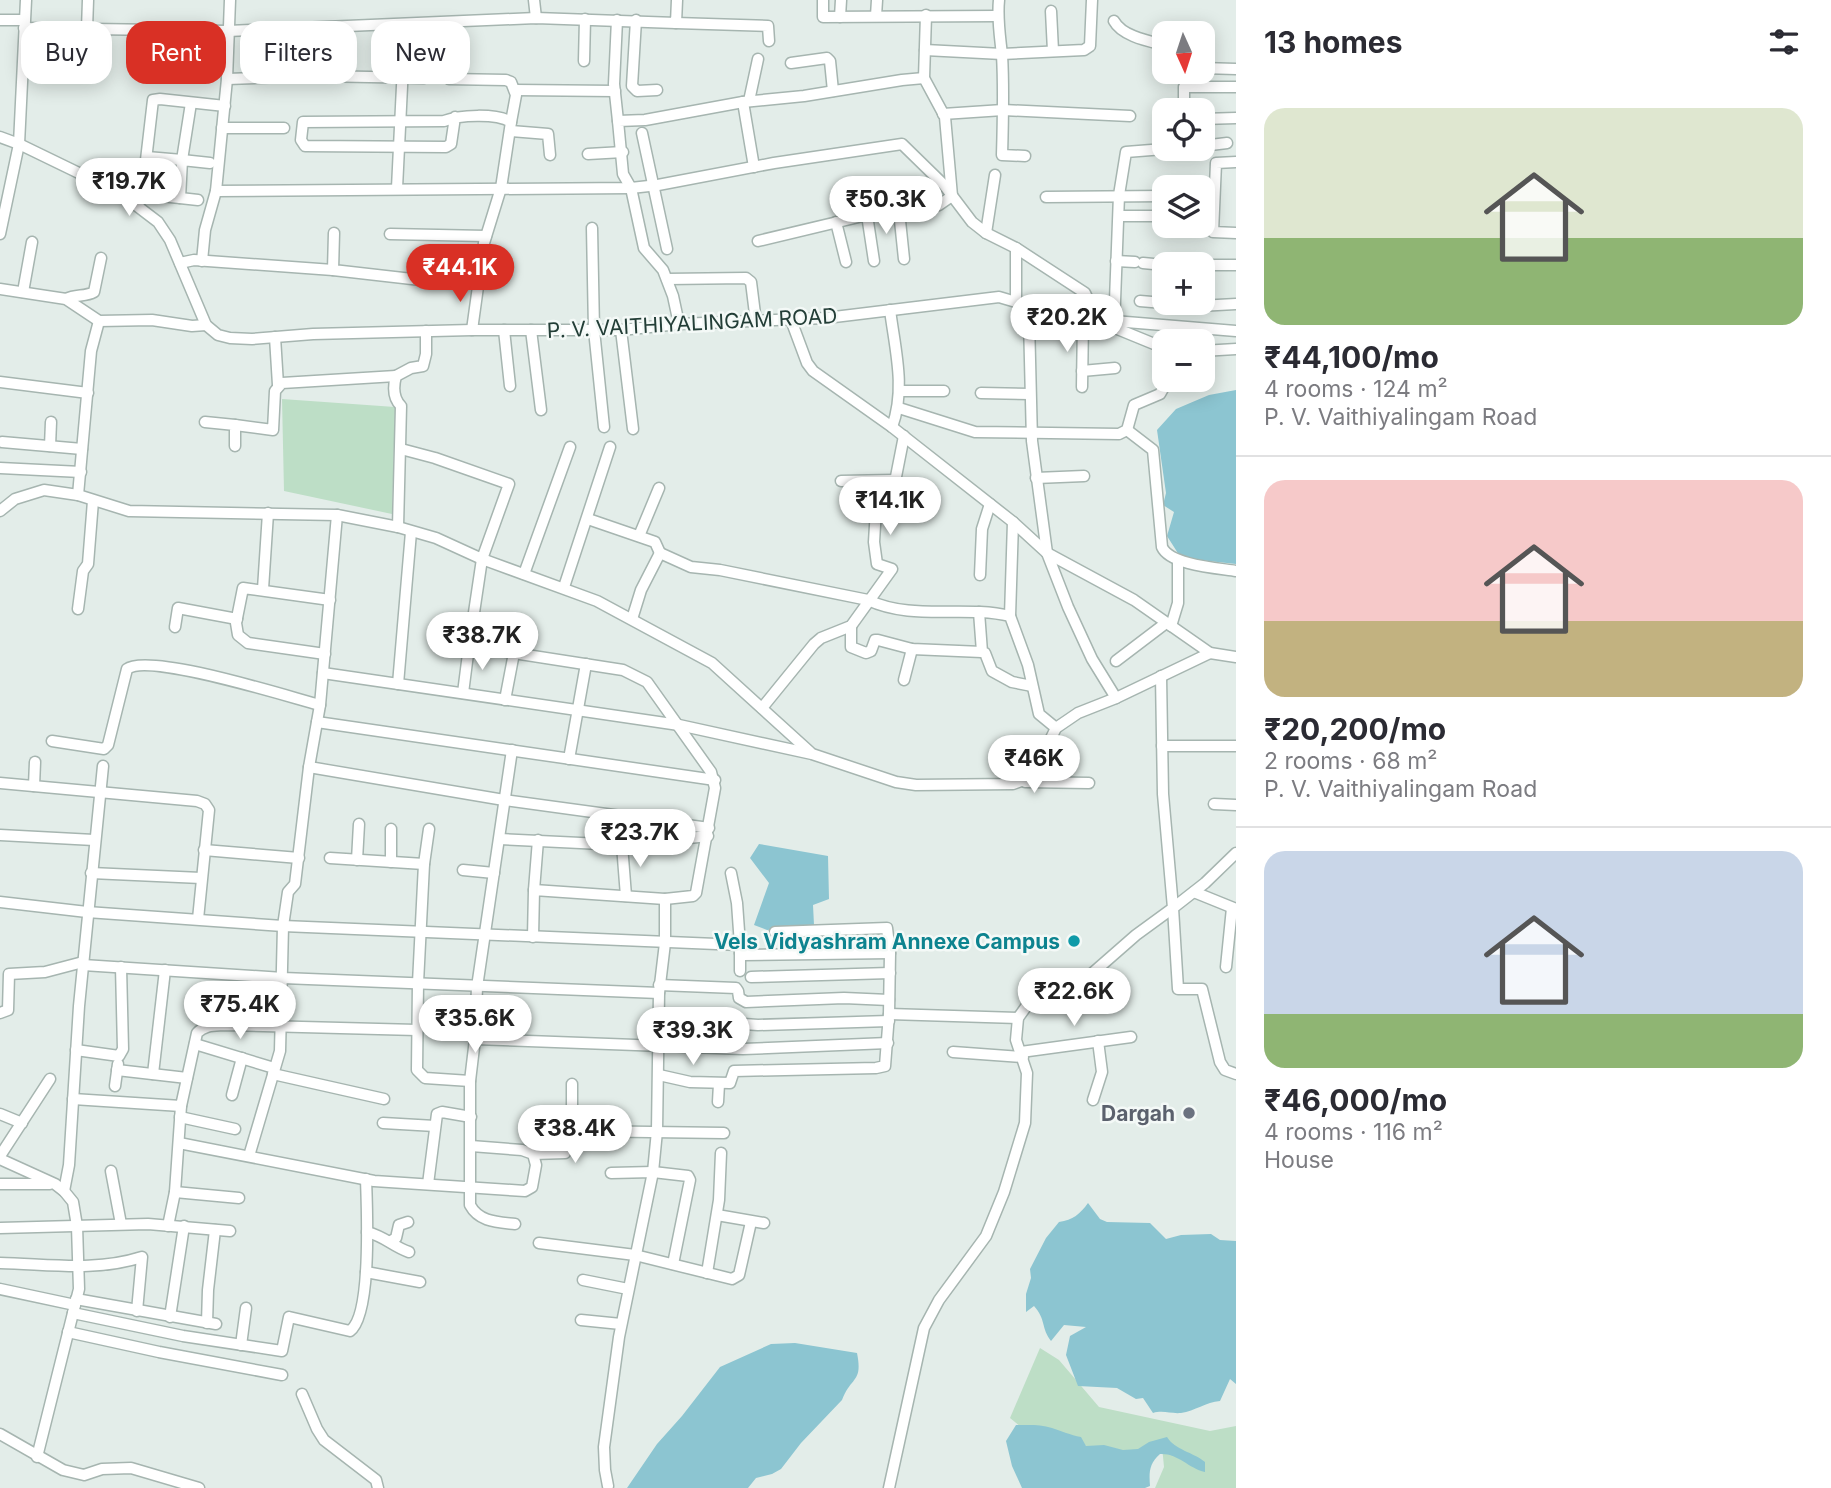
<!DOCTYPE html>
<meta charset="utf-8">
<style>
:root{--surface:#fff;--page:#f2f2f3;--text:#2b2b33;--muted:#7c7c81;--line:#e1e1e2;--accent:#d93025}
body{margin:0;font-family:Inter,sans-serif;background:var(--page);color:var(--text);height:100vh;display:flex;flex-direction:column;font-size:26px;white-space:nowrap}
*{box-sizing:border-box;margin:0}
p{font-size:23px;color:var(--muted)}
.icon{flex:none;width:38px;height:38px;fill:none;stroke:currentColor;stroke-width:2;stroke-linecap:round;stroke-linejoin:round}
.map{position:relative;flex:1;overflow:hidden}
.sheet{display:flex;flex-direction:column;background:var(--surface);width:595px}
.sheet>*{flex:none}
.guide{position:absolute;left:21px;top:21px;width:665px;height:63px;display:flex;gap:14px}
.needle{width:46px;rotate:177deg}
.fabs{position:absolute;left:1152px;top:21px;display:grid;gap:14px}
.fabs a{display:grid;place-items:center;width:63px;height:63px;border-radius:14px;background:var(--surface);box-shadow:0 4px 18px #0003;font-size:35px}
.price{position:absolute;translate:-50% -60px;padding:0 16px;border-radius:24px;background:#fff;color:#222;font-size:23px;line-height:46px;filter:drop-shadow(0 2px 4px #0008)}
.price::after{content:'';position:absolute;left:50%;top:42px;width:21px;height:16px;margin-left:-10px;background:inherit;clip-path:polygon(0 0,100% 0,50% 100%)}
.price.active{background:var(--accent);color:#fff}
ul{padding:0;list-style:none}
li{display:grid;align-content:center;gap:14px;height:371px;padding:0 28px}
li+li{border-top:2px solid var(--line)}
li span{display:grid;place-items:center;height:217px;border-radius:21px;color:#555}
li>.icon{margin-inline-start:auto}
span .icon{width:126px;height:126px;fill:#fffc;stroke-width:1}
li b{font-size:30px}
h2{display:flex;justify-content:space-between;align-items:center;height:84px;padding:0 28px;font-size:30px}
.chip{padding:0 24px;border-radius:21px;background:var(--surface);box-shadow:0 4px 18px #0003;font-size:24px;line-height:63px}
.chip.active{background:var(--accent);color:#fff}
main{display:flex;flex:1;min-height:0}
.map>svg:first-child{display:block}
</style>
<main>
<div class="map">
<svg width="1236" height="1488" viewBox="0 0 1236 1488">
<rect width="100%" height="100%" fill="#e3ede9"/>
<g fill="#bddec6">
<path d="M282,399L395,407L392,514L284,491Z"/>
<path d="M1040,1348L1059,1360L1099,1407L1210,1431L1236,1426V1488H1155L1164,1467L1162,1446L1127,1456L1026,1431L1010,1418Z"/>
</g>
<g fill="#8cc5d1">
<path d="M1236,390V564L1181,558L1167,536L1174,512L1163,505L1166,493L1157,430L1176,409L1209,395Z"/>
<path d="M759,844L828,856L829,899L813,905L814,925L767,930L754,925L769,883L750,858Z"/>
<path d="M1088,1203L1100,1219L1107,1222L1150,1223L1166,1239L1181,1235L1211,1234L1220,1240L1236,1241V1384L1230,1379L1220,1401C1206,1402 1195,1411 1181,1413C1171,1414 1163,1410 1153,1413L1143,1398L1136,1399L1117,1388L1078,1386L1066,1355L1070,1336L1086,1327L1064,1325L1051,1341C1041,1328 1046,1319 1034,1306L1026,1312V1294L1031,1278L1030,1269L1046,1238L1059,1222C1073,1220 1080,1214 1088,1203Z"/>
<path d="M795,1343L857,1353C863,1383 851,1376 842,1400L801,1443L781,1469L772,1474L756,1478L748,1488H627L657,1444L682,1416L720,1367L771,1344Z"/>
<path d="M1016,1425C1028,1425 1040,1424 1052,1428C1062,1431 1070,1435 1081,1437L1086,1446L1104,1445L1123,1450L1138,1449L1149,1442L1167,1437C1175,1450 1193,1452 1205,1462V1472C1188,1468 1178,1453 1160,1454C1149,1464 1149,1472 1150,1486L1145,1488H1022L1012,1466L1006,1441Z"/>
</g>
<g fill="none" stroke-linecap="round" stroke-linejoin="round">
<defs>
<g id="minor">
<path d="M534,0L536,18"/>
<path d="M823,0V17L997,16"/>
<path d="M999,0C997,19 1000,36 1002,55C1004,88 1003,122 1002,155L1025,156"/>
<path d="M1051,11L1053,51"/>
<path d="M876,16L877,0"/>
<path d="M840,17L841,0"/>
<path d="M0,20H24"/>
<path d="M617,20L614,84L618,121"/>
<path d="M636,20L632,86L637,91L657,90"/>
<path d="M1114,21C1122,36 1148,41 1164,45"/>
<path d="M676,23L768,26L769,41"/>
<path d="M24,28L228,31L536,18L676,23L677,0"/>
<path d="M87,29L88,0"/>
<path d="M925,50L1002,54L1084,50L1090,46L1092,0"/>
<path d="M584,61L585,19"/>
<path d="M791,63L827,58L830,61L833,91"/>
<path d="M144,65V30"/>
<path d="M1202,68L1236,69"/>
<path d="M227,79L316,76L424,78"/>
<path d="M449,79L506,80L511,82L516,95L511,122"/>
<path d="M515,90L615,91"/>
<path d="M749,101L758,59"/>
<path d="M743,102L754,167"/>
<path d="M1184,110V87H1236"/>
<path d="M943,114L1003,110L1130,116"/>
<path d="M455,117L451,144L446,147L305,146L301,140L303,122L444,121C459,115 496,113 511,122L501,188L484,243L472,330"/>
<path d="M1202,119L1236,118"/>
<path d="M222,128H284"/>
<path d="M511,131L548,134L550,155"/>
<path d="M642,133L667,249"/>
<path d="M0,137L19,144L120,193L158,222L170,240L206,325L218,335L230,338L252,339L313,334L472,330H621L679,324L826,318L999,297L1016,302L1029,320L1098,321L1164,348"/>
<path d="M1202,146L1227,143"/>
<path d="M588,154L623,152"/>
<path d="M147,157L182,160L191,103"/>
<path d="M1236,162L1216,163L1213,232L1236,233"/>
<path d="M397,188L405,25"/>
<path d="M216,191L631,188L658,185L774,163L902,144L944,185L972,222L986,233L1016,248L1085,293L1098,321"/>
<path d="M142,194L180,198L182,160L210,163"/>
<path d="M1046,197L1164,196"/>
<path d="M180,198L198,200"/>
<path d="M138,205L142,194L153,100L160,99L225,106"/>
<path d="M899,211L904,259"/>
<path d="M867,215L874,261"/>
<path d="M1119,216H1164"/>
<path d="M836,222L846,262"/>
<path d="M592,228L594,330L604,427"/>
<path d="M334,233L333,270L447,283L478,282"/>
<path d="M986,233L995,175"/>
<path d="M0,234L19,144L26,0"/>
<path d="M390,234L486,236"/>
<path d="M758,241L867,215L929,208L939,205L952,196L945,117L924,78L926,15"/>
<path d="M202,261L205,230L216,191L227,79L230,0"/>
<path d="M1116,261L1135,262"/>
<path d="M180,263L194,260L333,270"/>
<path d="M1143,263L1164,265"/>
<path d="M1202,265H1236"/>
<path d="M667,279L746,278L751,282L756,322"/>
<path d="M0,289L66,299L99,321L152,320L192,326L206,325"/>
<path d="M23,292L32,242"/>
<path d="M66,299C76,294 85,297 94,292L101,258"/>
<path d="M1140,301L1199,306L1236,304"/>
<path d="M1016,302V248"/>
<path d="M890,310C895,349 906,389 892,427"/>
<path d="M791,320L807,363L813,371L892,427L1013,522L1047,553L1134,600L1210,653L1236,657"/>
<path d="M1029,320L1032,441L1047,553L1068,607L1092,659L1116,698"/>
<path d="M1114,321L1236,331"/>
<path d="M679,324L673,296L663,270L644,248L631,188L623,174L618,121L645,120L743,102L804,96L902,80L924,78"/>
<path d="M1114,327L1119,195L1126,152L1164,149"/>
<path d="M504,330L510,386"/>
<path d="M531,330L541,410"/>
<path d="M621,330L633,429"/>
<path d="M275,337L278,385"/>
<path d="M1202,351L1236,349"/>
<path d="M1082,371L1115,368"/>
<path d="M0,382L88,393"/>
<path d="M1082,387L1083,321"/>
<path d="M900,391H944"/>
<path d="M981,393L1030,394"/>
<path d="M899,408L975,432L1119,434L1127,430L1134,405L1160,394L1168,380"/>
<path d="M205,422L235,425V446"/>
<path d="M235,425L273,430L275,391L282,383L396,376"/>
<path d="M1127,430L1153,450L1162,547C1170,565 1217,568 1236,571"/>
<path d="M2,442L82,449"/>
<path d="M50,446L51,422"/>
<path d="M401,449L435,458L509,484L482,559L469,646L623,670L647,682L711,772L715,788L696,893L693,896L665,899L534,890L533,937"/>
<path d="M0,468L81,472"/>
<path d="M1036,478L1084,476"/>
<path d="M841,481L895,480"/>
<path d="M78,495L91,351L99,321"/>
<path d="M853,506L876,509L892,497L904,436"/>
<path d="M0,511L15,499L44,490L78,495L129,511L337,515L398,527L436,538L482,559L597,601L712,663L810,752"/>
<path d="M588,519L655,542L660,553"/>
<path d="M398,527L401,406C393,398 393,387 396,376L411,368L423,366L426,354V331"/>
<path d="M639,536L659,488"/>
<path d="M524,574L570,447"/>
<path d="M980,575L982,529L990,504"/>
<path d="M564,587L610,447"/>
<path d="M263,589L268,513"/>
<path d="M78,609L83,571L88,564L93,501"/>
<path d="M979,612L982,652L985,653L992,671L1012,682L1032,686"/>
<path d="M1010,616L1013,522"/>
<path d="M632,619L641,590L660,553L691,567L720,570L868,600C912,621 964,605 1010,616L1028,665L1039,714L1056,728"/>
<path d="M851,626V647L866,653L871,651L875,640H878L912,649L982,652"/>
<path d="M1171,626L1178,603V560"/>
<path d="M175,627L178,608L237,619"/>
<path d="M325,654L248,643L238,635L236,623L243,588L330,600"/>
<path d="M1116,661L1166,623"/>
<path d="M323,673L679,725L812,754L896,782L916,785L1013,784L1032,777L1056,728L1078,713L1116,698L1210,653"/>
<path d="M904,680L912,649"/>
<path d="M398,684L411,532"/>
<path d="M463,693L469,646"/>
<path d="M505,700L514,653"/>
<path d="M762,708L814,644L821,638L851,626L892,569L877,564L874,542L876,509"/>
<path d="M317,722L715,780"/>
<path d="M52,741L104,749L108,745L127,669C148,652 289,697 320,705"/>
<path d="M1162,746H1236"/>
<path d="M512,750L477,987L475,1039L743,1049L888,1043"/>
<path d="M569,759L586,664"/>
<path d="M309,767L504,800L709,828"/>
<path d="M1025,782L1089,783"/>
<path d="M0,783L197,801L205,804L209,810L198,919"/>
<path d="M34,786L35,762"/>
<path d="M1214,804L1236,805"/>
<path d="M429,829L424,864L418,983L417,1070L425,1078L470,1081"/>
<path d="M0,835L94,840"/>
<path d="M500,839L622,845L708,836"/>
<path d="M622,845L626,896"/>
<path d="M204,850L299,858"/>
<path d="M1236,853L1205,883L1173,908L1178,989H1202L1220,1062L1225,1070L1236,1074"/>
<path d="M330,858L424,864"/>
<path d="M357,860L359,824"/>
<path d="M391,862V829"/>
<path d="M463,870L494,873"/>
<path d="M91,873L201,878"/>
<path d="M534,890L538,840"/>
<path d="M1194,892L1236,909"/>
<path d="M0,902L87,912L283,926L740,945L737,903L731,873"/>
<path d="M740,950V971"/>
<path d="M740,953L743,955L890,953"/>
<path d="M83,965L283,978L659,993"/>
<path d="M1226,967L1232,908"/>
<path d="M751,977L890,973"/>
<path d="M659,985L736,988L738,991L739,998L746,1002L844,998L889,1000"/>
<path d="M0,1013L8,1010L9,974L45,972L83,962"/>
<path d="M889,1014L1018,1018"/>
<path d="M658,1018L758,1025L889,1021"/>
<path d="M475,1039L470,1081V1205C479,1222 497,1222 515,1224"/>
<path d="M195,1044L274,1068"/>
<path d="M76,1050L119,1056L123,1049L121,967"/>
<path d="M953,1052L1023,1057"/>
<path d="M1021,1052L1131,1037"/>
<path d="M117,1070L187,1078"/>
<path d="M153,1074L165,970"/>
<path d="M273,1074L384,1099"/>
<path d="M659,1075L690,1082L730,1083L734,1071L876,1068L885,1066L889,1014L890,953L887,928L775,932"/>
<path d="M572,1084V1123L578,1131L724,1133"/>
<path d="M115,1086L118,1064"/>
<path d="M232,1095L242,1058"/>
<path d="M73,1099L181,1106"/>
<path d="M1093,1100L1102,1072L1098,1041"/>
<path d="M718,1102L719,1084"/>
<path d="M0,1114L22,1123"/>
<path d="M180,1117L235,1129"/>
<path d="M383,1123L435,1126"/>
<path d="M179,1143L374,1181L525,1191L532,1187L536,1165L533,1154L522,1150L471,1146"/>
<path d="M533,1154L565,1153L574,1129"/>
<path d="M0,1156L50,1079"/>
<path d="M249,1156L280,1051L283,926L288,892L295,884L309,767L320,705L337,515"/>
<path d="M0,1159L55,1184L64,1191L73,1202L77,1226L79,1289L37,1457"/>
<path d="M111,1171L121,1224"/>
<path d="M611,1173L653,1172L688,1176L690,1180L673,1264"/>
<path d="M0,1184H50"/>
<path d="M428,1184L437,1114L442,1112L471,1117"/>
<path d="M64,1191L69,1165L79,1006L103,766"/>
<path d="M175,1192L239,1198"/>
<path d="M717,1215L764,1223"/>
<path d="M168,1226L175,1192L181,1106L197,1033C206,1024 215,1026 227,1025L417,1030"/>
<path d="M0,1228L148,1224L230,1231"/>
<path d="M367,1232C386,1237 392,1246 409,1252"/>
<path d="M391,1241L396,1238L399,1225L408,1222"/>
<path d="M539,1243L635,1255L732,1279L739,1275L751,1222"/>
<path d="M0,1263C49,1264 95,1272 142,1257L137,1311"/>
<path d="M366,1272L420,1282"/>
<path d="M707,1273L719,1200L721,1153"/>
<path d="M583,1280L628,1289"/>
<path d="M0,1289L75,1305"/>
<path d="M76,1299L216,1324"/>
<path d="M73,1313L183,1336L282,1351L289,1317L350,1331C372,1315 367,1208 366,1179"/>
<path d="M170,1317L184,1226"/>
<path d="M581,1320L621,1324"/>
<path d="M207,1323L208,1290L215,1230"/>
<path d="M68,1332L159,1352L282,1375"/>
<path d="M241,1345L246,1308"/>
<path d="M302,1394L317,1429L324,1440L376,1480L378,1488"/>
<path d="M0,1434L63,1470L84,1475L102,1469L131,1468L199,1488"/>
<path d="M608,1486L605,1470L604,1447L619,1337L653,1172L657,1131L659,993L665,943V899"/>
<path d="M889,1488L924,1328L939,1300L986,1236L1004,1192L1025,1123L1027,1073L1016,1040L1018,1018L1028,1004L1080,984L1136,935L1173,908L1163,794L1161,676"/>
</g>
</defs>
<use href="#minor" stroke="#a6b5b0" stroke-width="13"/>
<use href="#minor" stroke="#fff" stroke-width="10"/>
</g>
<circle fill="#0f9aa8" stroke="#f4f9f7" stroke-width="2.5" cx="1074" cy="941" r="7"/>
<circle fill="#6b7280" stroke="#f4f9f7" stroke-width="2.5" cx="1189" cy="1113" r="7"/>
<g text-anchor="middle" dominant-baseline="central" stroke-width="5" stroke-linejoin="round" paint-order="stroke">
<g font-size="21" fill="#233e37" stroke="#f4f9f7">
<text transform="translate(692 323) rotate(-3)">P. V. VAITHIYALINGAM ROAD</text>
</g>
<g font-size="21" font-weight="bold" fill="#0d838f" stroke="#f4f9f7" text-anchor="end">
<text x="1060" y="941">Vels Vidyashram Annexe Campus</text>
</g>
<g font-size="21" font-weight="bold" fill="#5b616d" stroke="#f4f9f7" text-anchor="end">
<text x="1175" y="1113">Dargah</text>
</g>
</g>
</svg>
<div class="fabs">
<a><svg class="needle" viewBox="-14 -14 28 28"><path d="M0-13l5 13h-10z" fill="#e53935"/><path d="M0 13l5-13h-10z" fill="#7c7c81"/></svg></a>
<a><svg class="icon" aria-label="locate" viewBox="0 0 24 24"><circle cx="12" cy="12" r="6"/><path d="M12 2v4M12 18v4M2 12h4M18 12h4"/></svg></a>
<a><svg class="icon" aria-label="layers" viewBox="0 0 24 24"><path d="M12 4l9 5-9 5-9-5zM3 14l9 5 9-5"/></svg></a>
<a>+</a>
<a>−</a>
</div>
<b class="price" style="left:129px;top:218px">₹19.7K</b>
<b class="price" style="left:886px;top:236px">₹50.3K</b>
<b class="price active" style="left:460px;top:304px">₹44.1K</b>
<b class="price" style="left:1067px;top:354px">₹20.2K</b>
<b class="price" style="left:890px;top:537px">₹14.1K</b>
<b class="price" style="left:482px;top:672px">₹38.7K</b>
<b class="price" style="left:1034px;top:795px">₹46K</b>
<b class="price" style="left:640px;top:869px">₹23.7K</b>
<b class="price" style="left:1074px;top:1028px">₹22.6K</b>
<b class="price" style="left:240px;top:1041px">₹75.4K</b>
<b class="price" style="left:475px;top:1055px">₹35.6K</b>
<b class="price" style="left:693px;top:1067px">₹39.3K</b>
<b class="price" style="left:575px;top:1165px">₹38.4K</b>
<div class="guide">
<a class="chip">Buy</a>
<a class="chip active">Rent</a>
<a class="chip">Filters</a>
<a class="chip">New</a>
</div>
</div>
<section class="sheet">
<h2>13 homes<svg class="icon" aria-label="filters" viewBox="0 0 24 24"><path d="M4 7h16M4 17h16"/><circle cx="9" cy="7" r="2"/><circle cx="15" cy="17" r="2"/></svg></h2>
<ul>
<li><span style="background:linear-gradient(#dfe7d0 60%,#8fb573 0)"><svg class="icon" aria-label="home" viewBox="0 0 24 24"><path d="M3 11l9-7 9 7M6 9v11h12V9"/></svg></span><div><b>₹44,100/mo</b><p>4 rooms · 124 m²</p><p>P. V. Vaithiyalingam Road</p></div></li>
<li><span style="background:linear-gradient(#f6c9c9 65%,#c2b280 0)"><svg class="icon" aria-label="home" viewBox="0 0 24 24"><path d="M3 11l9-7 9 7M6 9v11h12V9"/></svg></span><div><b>₹20,200/mo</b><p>2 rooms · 68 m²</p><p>P. V. Vaithiyalingam Road</p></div></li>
<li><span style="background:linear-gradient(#c9d6e8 75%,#8fb573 0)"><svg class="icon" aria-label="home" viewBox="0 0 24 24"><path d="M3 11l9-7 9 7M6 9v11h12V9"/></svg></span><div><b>₹46,000/mo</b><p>4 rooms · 116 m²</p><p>House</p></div></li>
</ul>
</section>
</main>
